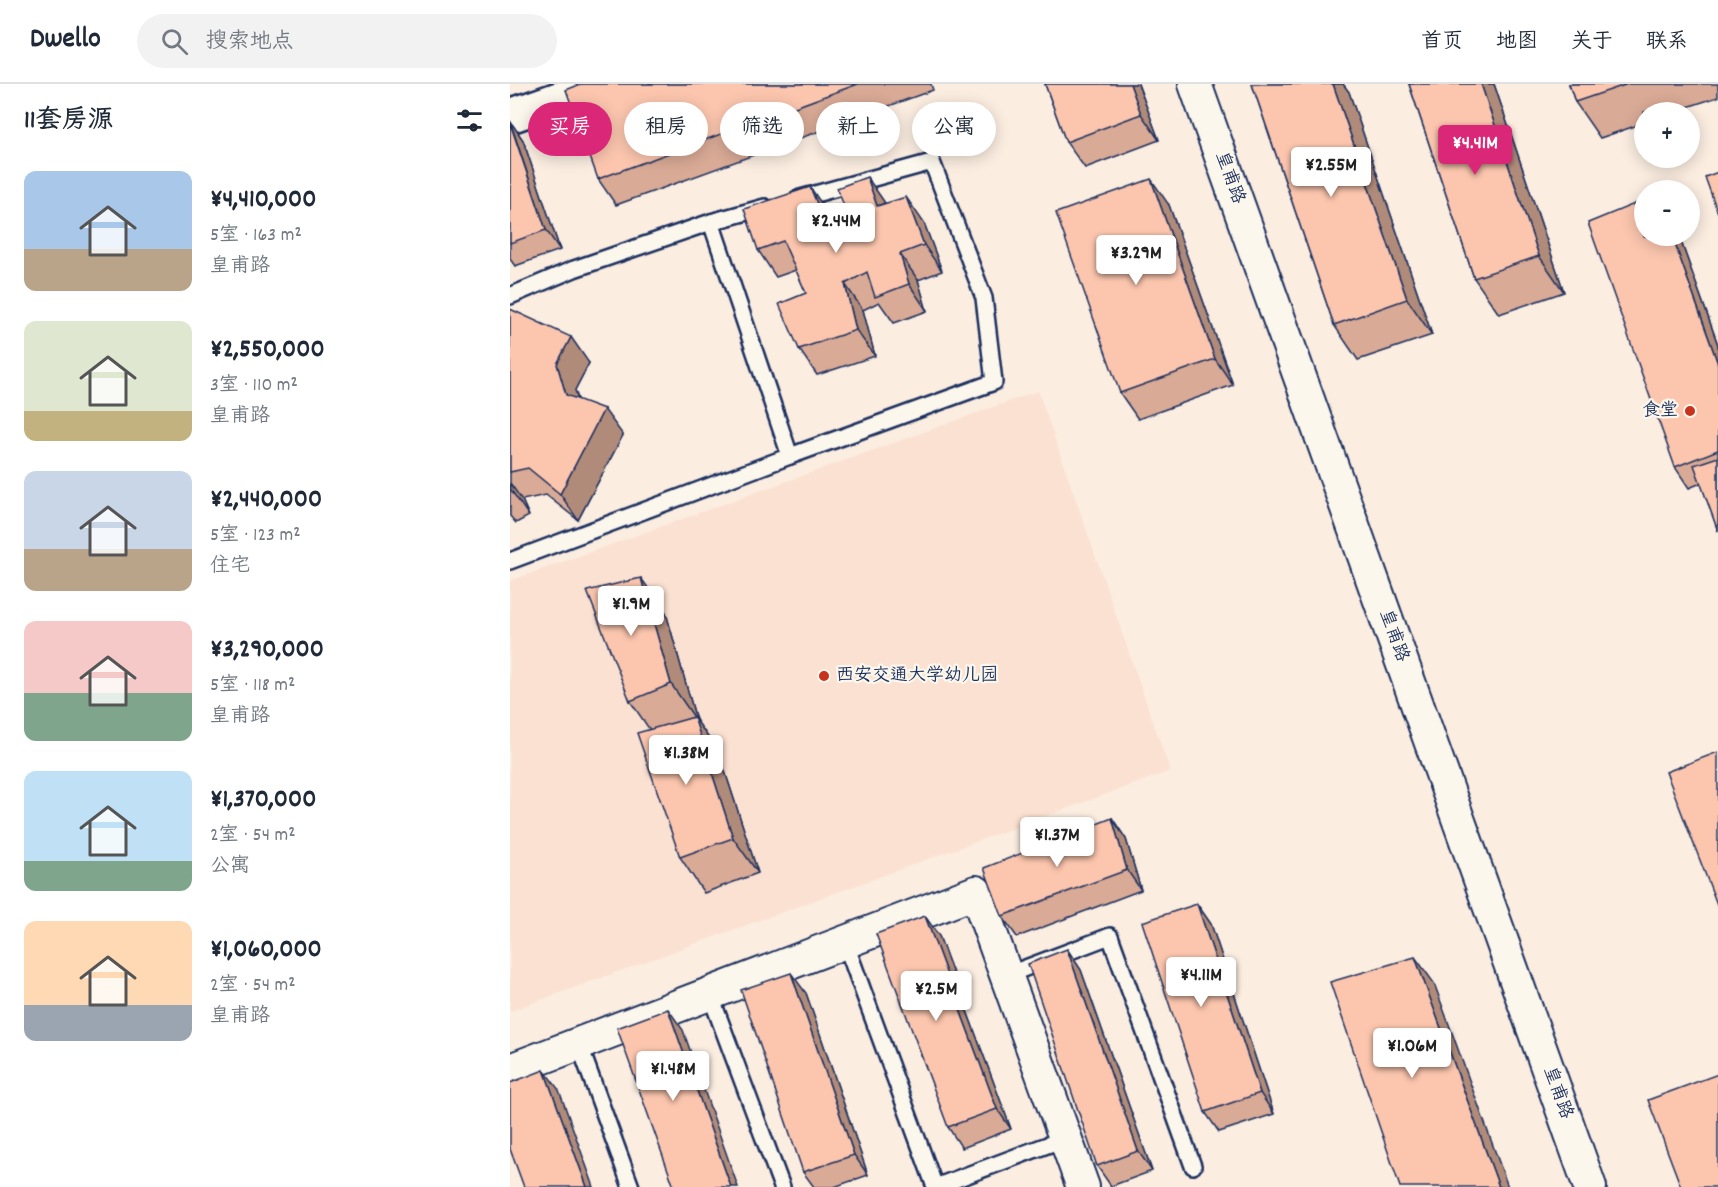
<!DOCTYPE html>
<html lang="zh">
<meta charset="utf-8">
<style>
:root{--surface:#fff;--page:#f2f2f3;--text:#1f2937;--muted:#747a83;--line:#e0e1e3;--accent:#db2777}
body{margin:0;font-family:Dekko,"LXGW WenKai TC",sans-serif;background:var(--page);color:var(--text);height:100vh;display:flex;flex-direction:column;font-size:22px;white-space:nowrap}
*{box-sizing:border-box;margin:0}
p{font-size:20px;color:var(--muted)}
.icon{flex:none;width:33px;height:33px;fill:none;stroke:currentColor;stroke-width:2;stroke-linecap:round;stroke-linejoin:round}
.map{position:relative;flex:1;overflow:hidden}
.details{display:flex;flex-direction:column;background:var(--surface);width:510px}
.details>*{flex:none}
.guide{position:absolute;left:18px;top:18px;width:570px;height:54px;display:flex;gap:12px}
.controls{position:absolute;left:1124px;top:18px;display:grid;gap:12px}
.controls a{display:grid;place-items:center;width:66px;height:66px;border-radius:50%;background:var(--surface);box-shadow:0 3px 15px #0003;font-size:30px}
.price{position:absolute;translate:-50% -51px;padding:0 14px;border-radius:6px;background:#fff;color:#222;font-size:20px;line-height:39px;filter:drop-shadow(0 2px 3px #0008)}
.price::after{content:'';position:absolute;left:50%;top:36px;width:18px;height:14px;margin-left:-9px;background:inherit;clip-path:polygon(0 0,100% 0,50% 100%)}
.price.current{background:var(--accent);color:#fff}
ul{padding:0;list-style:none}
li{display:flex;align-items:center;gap:18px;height:150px;padding:0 24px}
li span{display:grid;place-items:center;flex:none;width:168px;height:120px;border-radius:12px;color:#555}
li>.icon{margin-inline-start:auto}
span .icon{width:72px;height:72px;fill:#fffc;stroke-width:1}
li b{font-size:26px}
h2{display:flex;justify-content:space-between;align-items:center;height:72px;padding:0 24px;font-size:26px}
.chip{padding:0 21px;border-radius:27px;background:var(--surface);box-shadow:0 3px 15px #0003;font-size:21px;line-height:54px}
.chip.current{background:var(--accent);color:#fff}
header{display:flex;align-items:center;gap:36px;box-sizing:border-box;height:84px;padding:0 30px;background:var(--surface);border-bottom:2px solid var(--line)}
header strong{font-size:28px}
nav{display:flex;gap:33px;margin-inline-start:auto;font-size:21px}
.search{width:420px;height:54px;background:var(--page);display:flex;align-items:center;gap:15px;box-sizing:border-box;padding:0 21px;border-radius:33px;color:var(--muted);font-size:22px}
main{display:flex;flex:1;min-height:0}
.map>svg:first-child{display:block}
</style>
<header>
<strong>Dwello</strong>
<div class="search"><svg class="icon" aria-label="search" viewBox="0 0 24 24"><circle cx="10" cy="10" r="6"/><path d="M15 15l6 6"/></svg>搜索地点</div>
<nav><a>首页</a><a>地图</a><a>关于</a><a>联系</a></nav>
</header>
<main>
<section class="details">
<h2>11套房源<svg class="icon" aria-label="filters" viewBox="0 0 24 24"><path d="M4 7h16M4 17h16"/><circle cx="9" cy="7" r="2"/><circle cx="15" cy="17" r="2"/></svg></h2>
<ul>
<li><span style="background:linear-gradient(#a9c7e8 65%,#b9a48a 0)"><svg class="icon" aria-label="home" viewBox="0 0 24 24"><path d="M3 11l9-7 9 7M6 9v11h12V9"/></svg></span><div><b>¥4,410,000</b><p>5室 · 163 m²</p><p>皇甫路</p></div></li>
<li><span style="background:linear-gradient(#dfe7d0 75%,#c2b280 0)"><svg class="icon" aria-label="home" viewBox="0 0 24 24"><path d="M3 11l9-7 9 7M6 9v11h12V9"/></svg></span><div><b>¥2,550,000</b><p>3室 · 110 m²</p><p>皇甫路</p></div></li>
<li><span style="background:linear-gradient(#c9d6e8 65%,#b9a48a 0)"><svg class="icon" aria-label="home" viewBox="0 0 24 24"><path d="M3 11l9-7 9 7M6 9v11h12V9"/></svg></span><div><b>¥2,440,000</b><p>5室 · 123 m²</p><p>住宅</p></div></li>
<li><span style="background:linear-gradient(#f6c9c9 60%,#7fa58c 0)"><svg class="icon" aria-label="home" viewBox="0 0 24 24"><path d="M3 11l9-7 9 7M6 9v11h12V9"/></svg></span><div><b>¥3,290,000</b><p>5室 · 118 m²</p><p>皇甫路</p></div></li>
<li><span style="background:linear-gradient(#bfe0f5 75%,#7fa58c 0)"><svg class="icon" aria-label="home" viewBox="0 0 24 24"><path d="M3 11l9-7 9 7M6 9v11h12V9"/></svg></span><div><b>¥1,370,000</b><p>2室 · 54 m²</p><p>公寓</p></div></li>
<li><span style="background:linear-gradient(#ffd9b3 70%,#9aa5b1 0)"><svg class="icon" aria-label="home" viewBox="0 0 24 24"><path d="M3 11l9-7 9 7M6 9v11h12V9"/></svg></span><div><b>¥1,060,000</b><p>2室 · 54 m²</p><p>皇甫路</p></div></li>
</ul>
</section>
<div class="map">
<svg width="1208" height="1103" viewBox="0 0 1208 1103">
<rect width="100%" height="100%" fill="#fbede0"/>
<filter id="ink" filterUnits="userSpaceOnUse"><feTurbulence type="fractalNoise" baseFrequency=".0167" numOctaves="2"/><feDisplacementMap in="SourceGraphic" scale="12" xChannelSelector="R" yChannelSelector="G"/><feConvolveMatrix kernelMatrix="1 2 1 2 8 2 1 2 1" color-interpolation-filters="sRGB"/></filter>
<g filter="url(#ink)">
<path fill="#fbe1d1" d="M528,307L660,687L0,927V497Z"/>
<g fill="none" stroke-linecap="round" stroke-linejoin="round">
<defs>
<g id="service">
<path d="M201,138L255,123"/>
<path d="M0,212L64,185L201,138L280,372L0,477"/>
<path d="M280,372L484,298L474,214L422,78L287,115"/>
<path d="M335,858L425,1103"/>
<path d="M497,891L600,852L683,1082"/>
<path d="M200,910L272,1103"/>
<path d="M69,960L121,1103"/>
<path d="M425,1103L556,1054"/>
</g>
<g id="minor">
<path d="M685,0L1080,1103"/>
<path d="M0,986L466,808L573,1103"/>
</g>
<path id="tertiary" d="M0,32L91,0"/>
</defs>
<use href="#service" stroke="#1b2f5e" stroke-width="20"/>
<use href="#minor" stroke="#1b2f5e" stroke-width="36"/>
<use href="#tertiary" stroke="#1b2f5e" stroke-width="38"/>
<use href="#service" stroke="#fbf7ec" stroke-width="15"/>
<use href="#minor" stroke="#fbf7ec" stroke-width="32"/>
<use href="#tertiary" stroke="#fbf7ec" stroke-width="33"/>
</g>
<g fill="#d9aa96" stroke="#1b2f5e" stroke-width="1.5">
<path d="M71,0H421L423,6L106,121L88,95Z"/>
<path d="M535,0H628L649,56L575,84L556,58Z"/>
<path d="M742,0H833L839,8L922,251L848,276L824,241Z"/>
<path d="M899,0H984L1054,208L989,230L964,194Z"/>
<path d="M1059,0H1208V13L1162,28H1134V39L1090,54L1065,18Z"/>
<path d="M0,37L13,56L50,166L5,182L0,175Z"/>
<path d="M375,120L414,139L432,187L408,196L417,227L384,239L369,218L353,226L365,272L307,291L289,265L296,209L286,186L266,193L248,166L318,129L324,143L340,137Z"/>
<path d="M659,121L723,301L628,335L610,309Z"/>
<path d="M1134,152H1169L1208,261V447L1191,399L1179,404L1165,383Z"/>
<path d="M0,225L79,279L65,306L68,315L113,351L68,436L36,411L12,416L19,432L6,439L0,432Z"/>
<path d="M156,529L186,636L209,669L248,789L194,809L170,773L140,646L120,617Z"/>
<path d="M602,734L616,755L631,806L507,853L492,832Z"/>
<path d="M687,820L701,840L764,1030L709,1048L695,1028Z"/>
<path d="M429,852L501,1045L452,1064L438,1043Z"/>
<path d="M557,865L571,886L642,1087L601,1102L587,1082Z"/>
<path d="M296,909L358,1091L324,1103H304L293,1088Z"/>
</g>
<g fill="#b08b7a" stroke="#1b2f5e" stroke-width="1.5">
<path d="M620,0H628L649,56L631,30Z"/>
<path d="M823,0H833L839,8L922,251L897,215Z"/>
<path d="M971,0H984L1054,208L1029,172Z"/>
<path d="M0,37L13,56L50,166L36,146Z"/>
<path d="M357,93L375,119L367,122Z"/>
<path d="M641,95L659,121L723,301L705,275Z"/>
<path d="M300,103L318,129L336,172L318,146Z"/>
<path d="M396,113L414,139L432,187L414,161Z"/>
<path d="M1162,152H1169L1208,261V280Z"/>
<path d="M390,170L408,196L417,227L399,200Z"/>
<path d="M335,200L353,226L365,272L346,246Z"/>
<path d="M61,253L79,279L65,306L74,337L56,311L47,280Z"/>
<path d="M94,325L113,351L68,436L50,410Z"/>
<path d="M0,399L12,416L19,432L1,406Z"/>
<path d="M131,494L156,529L186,636L161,600Z"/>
<path d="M184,633L209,669L248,789L223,754Z"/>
<path d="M602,734L616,755L631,806L617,786Z"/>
<path d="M687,820L701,840L764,1030L750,1009Z"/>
<path d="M415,832L429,852L501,1045L487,1025Z"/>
<path d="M557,865L571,886L642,1087L628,1067Z"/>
<path d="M905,873L924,899L998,1103H989Z"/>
<path d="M281,889L296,909L358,1091L344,1071Z"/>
<path d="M158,925L173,946L228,1103H221Z"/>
<path d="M34,986L49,1006L84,1103H77Z"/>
</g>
<g fill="#fcc6ae" stroke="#1b2f5e" stroke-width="1.5">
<path d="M71,0H348L88,95L56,6Z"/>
<path d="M535,0H620L631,30L556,58Z"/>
<path d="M742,0H823L897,215L824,241Z"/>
<path d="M899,0H971L1029,172L964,194Z"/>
<path d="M1059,0H1118L1065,18Z"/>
<path d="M0,39L36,146L0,159Z"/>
<path d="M1208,88V129L1195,93Z"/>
<path d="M357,93L367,122L396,113L414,161L390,170L399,200L365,213L357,188L335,200L346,246L289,265L269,220L296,209L273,157L248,166L234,125L300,103L318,146L340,137L327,104Z"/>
<path d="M641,95L705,275L610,309L546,129Z"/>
<path d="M1134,116V152H1162L1208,280V366L1165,383L1078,139Z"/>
<path d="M0,225L61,253L47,280L56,311L94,325L50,410L18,384L0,388Z"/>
<path d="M1208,373V447L1184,381Z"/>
<path d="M131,494L161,600L120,617L77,507Z"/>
<path d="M184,633L223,754L170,773L127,649Z"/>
<path d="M1208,668V823L1156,688Z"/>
<path d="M602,734L617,786L492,832L474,784Z"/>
<path d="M687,820L750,1009L695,1028L632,838Z"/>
<path d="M415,832L487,1025L438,1043L366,850Z"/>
<path d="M557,865L628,1067L587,1082L518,880Z"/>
<path d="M905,873L989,1103H890L820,898Z"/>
<path d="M281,889L344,1071L293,1088L231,906Z"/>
<path d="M158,925L221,1103H164L107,944Z"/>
<path d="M34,986L77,1103H14L0,1065V999Z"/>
<path d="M1208,990V1103H1171L1138,1016Z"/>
</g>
</g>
<g fill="#c8321e" stroke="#fbf7ec" stroke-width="2">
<circle cx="1180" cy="327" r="6"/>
<circle cx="314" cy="592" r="6"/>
</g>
<g text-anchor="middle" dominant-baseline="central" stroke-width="4.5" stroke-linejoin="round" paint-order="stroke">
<g font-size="18" fill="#1b2f5e" stroke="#fbf7ec">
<text transform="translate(719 94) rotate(70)">皇甫路</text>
<text transform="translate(883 552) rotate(70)">皇甫路</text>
<text transform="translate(1047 1009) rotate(70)">皇甫路</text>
</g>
<g font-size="18" fill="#1b2f5e" stroke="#fbf7ec" text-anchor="end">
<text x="1168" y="327">食堂</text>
<text x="326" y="592" text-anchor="start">西安交通大学幼儿园</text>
</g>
</g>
</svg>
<div class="controls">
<a>+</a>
<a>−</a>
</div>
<b class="price current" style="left:965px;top:92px">¥4.41M</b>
<b class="price" style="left:821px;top:114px">¥2.55M</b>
<b class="price" style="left:326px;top:170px">¥2.44M</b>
<b class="price" style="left:626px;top:202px">¥3.29M</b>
<b class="price" style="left:121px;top:553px">¥1.9M</b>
<b class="price" style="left:176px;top:702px">¥1.38M</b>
<b class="price" style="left:547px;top:784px">¥1.37M</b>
<b class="price" style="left:691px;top:924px">¥4.11M</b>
<b class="price" style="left:426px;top:938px">¥2.5M</b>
<b class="price" style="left:902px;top:995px">¥1.06M</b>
<b class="price" style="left:163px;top:1018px">¥1.48M</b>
<div class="guide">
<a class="chip current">买房</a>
<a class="chip">租房</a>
<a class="chip">筛选</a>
<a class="chip">新上</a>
<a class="chip">公寓</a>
</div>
</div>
</main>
